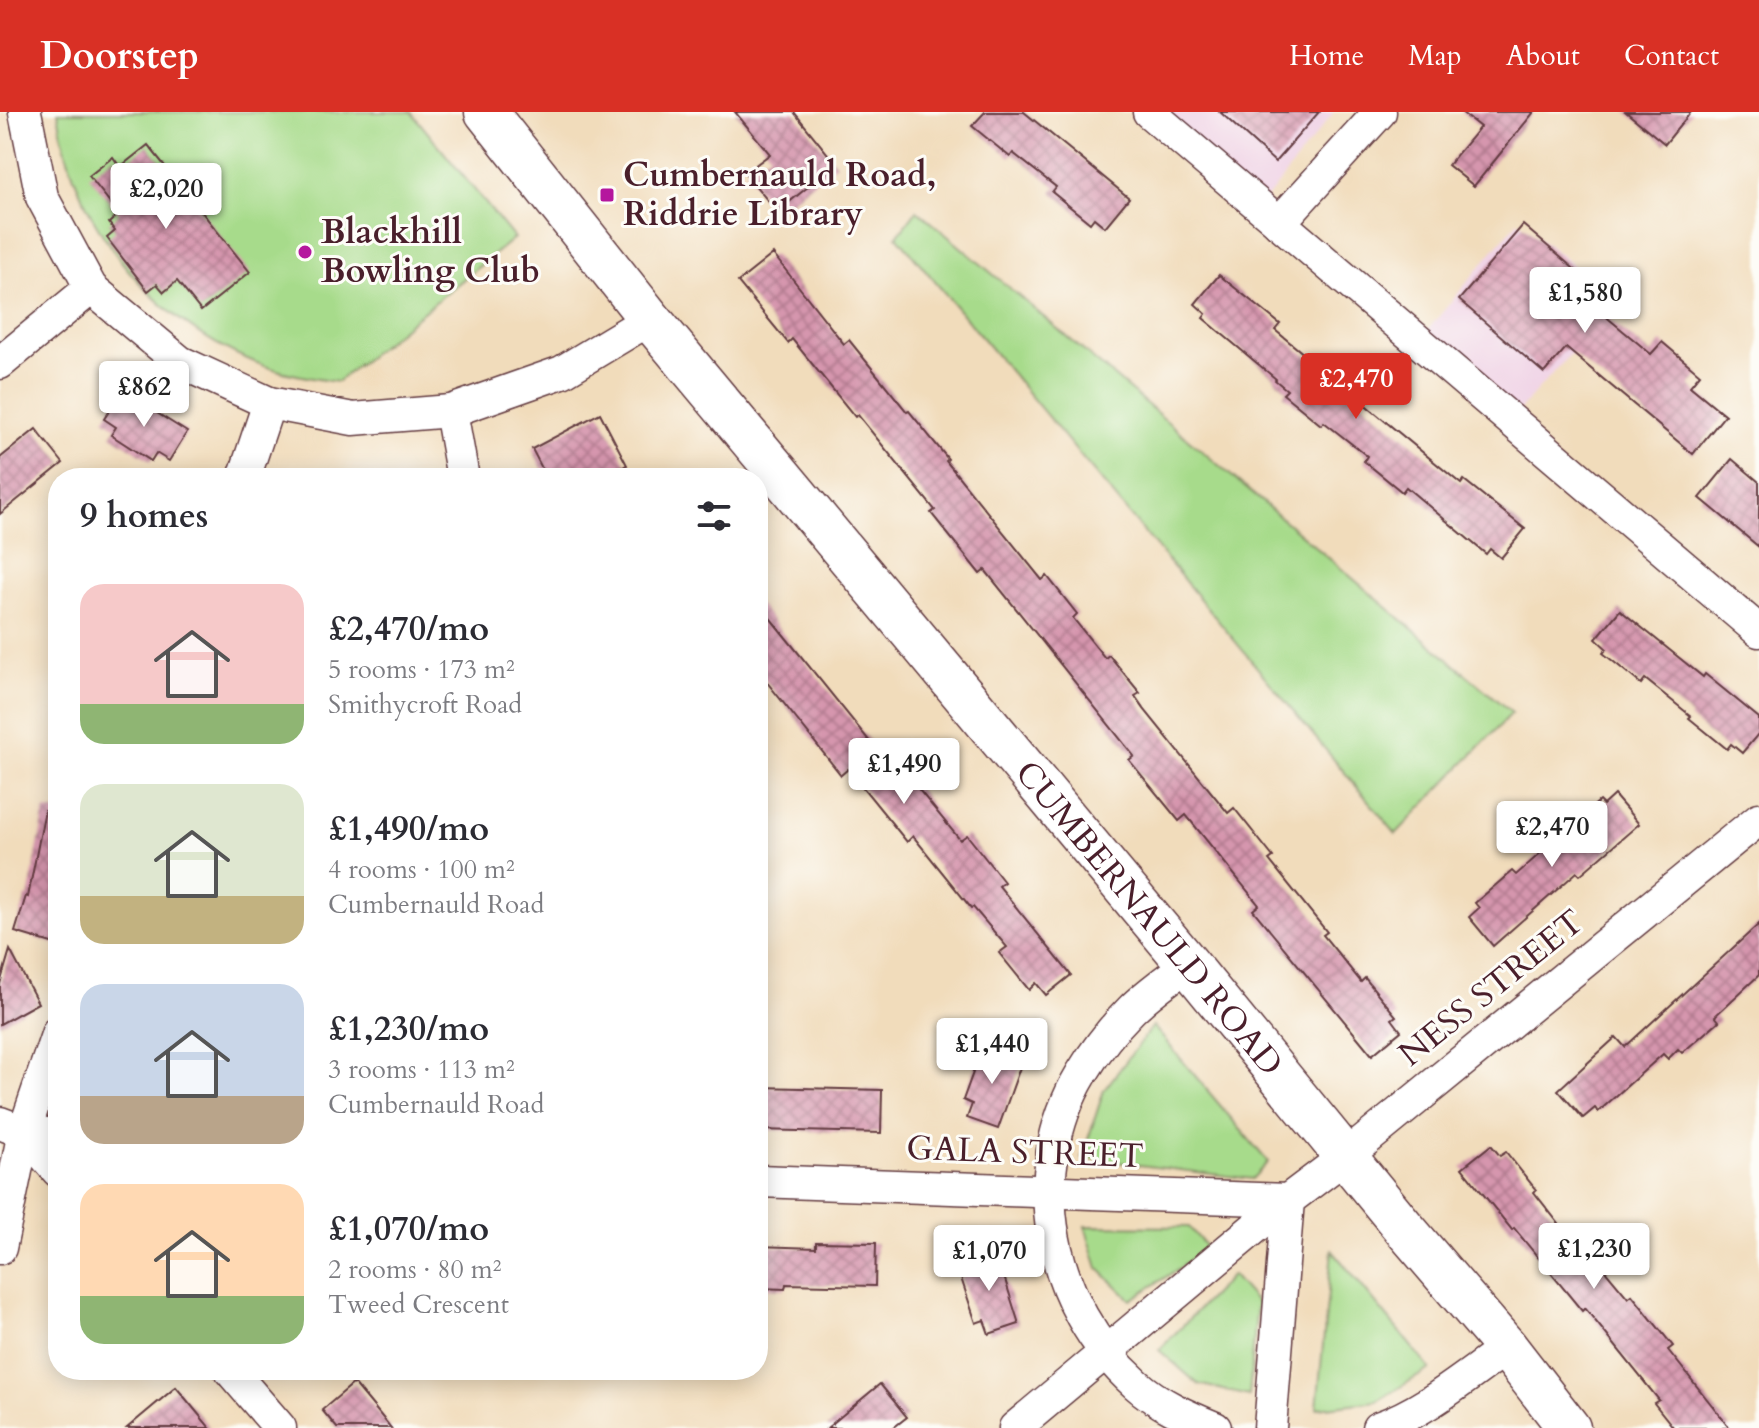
<!DOCTYPE html>
<meta charset="utf-8">
<style>
:root{--surface:#fff;--page:#f7f7f7;--text:#2b2b33;--muted:#7c7c81;--accent:#d93025}
body{margin:0;font-family:Cardo,serif;background:var(--page);color:var(--text);height:100vh;display:flex;flex-direction:column;font-size:30px;white-space:nowrap}
*{box-sizing:border-box;margin:0}
p{font-size:26px;color:var(--muted)}
.icon{flex:none;width:44px;height:44px;fill:none;stroke:currentColor;stroke-width:2;stroke-linecap:round;stroke-linejoin:round}
.map{position:relative;flex:1;overflow:hidden}
.sheet{position:absolute;left:48px;top:356px;width:720px;height:912px;display:flex;flex-direction:column;background:var(--surface);border-radius:32px;box-shadow:0 4px 20px #0003}
.sheet>*{flex:none}
.price{position:absolute;translate:-50% -68px;padding:0 18px;border-radius:8px;background:#fff;color:#222;font-size:26px;line-height:52px;filter:drop-shadow(0 2px 4px #0008)}
.price::after{content:'';position:absolute;left:50%;top:48px;width:24px;height:18px;margin-left:-12px;background:inherit;clip-path:polygon(0 0,100% 0,50% 100%)}
.price.active{background:var(--accent);color:#fff}
ul{padding:0;list-style:none}
li{display:flex;align-items:center;gap:24px;height:200px;padding:0 32px}
li span{display:grid;place-items:center;flex:none;width:224px;height:160px;border-radius:24px;color:#555}
li>.icon{margin-inline-start:auto}
span .icon{width:96px;height:96px;fill:#fffc;stroke-width:1}
li b{font-size:34px}
h2{display:flex;justify-content:space-between;align-items:center;height:96px;padding:0 32px;font-size:34px}
header{display:flex;align-items:center;gap:48px;box-sizing:border-box;height:112px;padding:0 40px;background:var(--accent);color:#fff}
header strong{font-size:38px}
nav{display:flex;gap:44px;margin-inline-start:auto;font-size:28px}
.map>svg:first-child{display:block}
</style>
<header>
<strong>Doorstep</strong>
<nav><a>Home</a><a>Map</a><a>About</a><a>Contact</a></nav>
</header>
<div class="map">
<svg width="1759" height="1316" viewBox="0 0 1759 1316">
<defs>
<pattern id="building-cross-hatch" width="8" height="8" patternUnits="userSpaceOnUse" patternTransform="scale(2)"><rect width="8" height="8" fill="#d696ae"/><path d="M0 0l8 8M0 8l8-8" fill="none" stroke="#b07a8e"/></pattern>
</defs>
<rect width="100%" height="100%" fill="#fdfcf7"/>
<filter id="ink" filterUnits="userSpaceOnUse"><feTurbulence type="fractalNoise" baseFrequency=".0125" numOctaves="2"/><feDisplacementMap in="SourceGraphic" scale="16" xChannelSelector="R" yChannelSelector="G"/><feConvolveMatrix kernelMatrix="1 2 1 2 8 2 1 2 1" color-interpolation-filters="sRGB"/></filter>
<filter id="wash" filterUnits="userSpaceOnUse"><feTurbulence type="fractalNoise" baseFrequency=".006" numOctaves="4" result="noise"/><feDisplacementMap in="SourceGraphic" scale="32" xChannelSelector="R" yChannelSelector="G"/><feGaussianBlur stdDeviation="1.8" result="paint"/><feColorMatrix in="noise" values="0 0 0 0 0 0 0 0 0 0 0 0 0 0 0 0 0 1.4 0 .05"/><feComposite in="paint" operator="in"/></filter>
<g filter="url(#wash)">
<rect width="100%" height="100%" fill="#f1dcbb"/>
<g fill="#efd0e5">
<path d="M1138,0H1334L1256,100Z"/>
<path d="M1518,109L1619,189L1514,304L1421,226Z"/>
</g>
<g fill="#a7db8b" stroke="#787d5b" stroke-width="2">
<path d="M58,0H411L514,126L337,270C317,267 296,264 277,258C163,223 73,119 58,0Z"/>
<path d="M917,98L1512,601L1396,722L897,124Z"/>
<path d="M1153,914L1268,1050L1252,1067L1082,1046L1104,978Z"/>
<path d="M1085,1114L1189,1115L1208,1137L1131,1188L1098,1156Z"/>
<path d="M1332,1138L1430,1257L1377,1289L1317,1296Z"/>
<path d="M1232,1163L1257,1191L1249,1284L1198,1272L1159,1238Z"/>
</g>
<g id="blocks">
<g fill="url(#building-cross-hatch)">
<path d="M735,0H794L836,52L777,100L745,61L770,42Z"/>
<path d="M985,0H1024L1129,86L1105,115L1094,106L1090,111L1052,80L1056,75L1013,41L1010,45L972,14Z"/>
<path d="M1220,0H1319L1275,50Z"/>
<path d="M1461,0H1534L1474,74L1448,53L1480,15Z"/>
<path d="M1626,0H1691L1665,32Z"/>
<path d="M148,33L250,160L201,199L177,169L164,180L157,172L148,179L107,126L115,119L109,111L119,102L89,64L113,45L120,55Z"/>
<path d="M1523,113L1587,168L1589,166L1610,184L1598,198L1651,242L1662,230L1700,262L1690,274L1725,303L1693,342L1566,236L1544,261L1459,188Z"/>
<path d="M773,142L844,232L849,228L907,300L909,299L948,347L946,349L1042,468L1047,464L1077,502L1073,506L1105,546L1109,543L1140,581L1135,584L1144,597L1228,701L1234,696L1273,745L1269,748L1327,820L1323,823L1361,870L1365,866L1396,904L1392,907L1401,919L1372,943L1253,798L1259,793L1186,703L1179,709L1129,648L1134,644L985,458L980,462L931,401L935,398L858,303L855,305L792,227L788,231L738,170Z"/>
<path d="M1219,163L1280,212L1275,218L1461,372L1464,368L1525,417L1501,446L1490,437L1486,442L1406,375L1402,380L1364,349L1367,344L1324,310L1321,313L1283,282L1287,278L1275,268L1276,267L1203,206L1206,202L1195,192Z"/>
<path d="M122,279L187,320L169,349L156,341L151,349L111,323L116,315L104,307Z"/>
<path d="M600,301L627,353L602,366H590L585,356L567,366H547L532,337Z"/>
<path d="M36,317L63,351L0,402V346Z"/>
<path d="M1732,347L1759,370V435L1700,386Z"/>
<path d="M758,491L896,662L902,657L960,728L967,723L1004,770L999,774L1071,863L1046,883L1036,871L1029,878L999,841L1007,835L973,795L971,796L913,724L907,730L848,657L841,663L758,559Z"/>
<path d="M1620,498L1703,565L1705,562L1759,606V621L1742,641L1731,632L1727,637L1689,606L1691,604L1645,567L1641,572L1603,541L1607,537L1596,527Z"/>
<path d="M1614,683L1639,712L1580,763L1577,760L1493,834L1469,805L1479,796L1475,791L1512,759L1516,763L1599,689L1603,693Z"/>
<path d="M45,698L58,699V833L15,820L26,784L28,785Z"/>
<path d="M1759,812V863L1715,904L1719,909L1682,941L1678,937L1668,947L1663,942L1598,1000L1595,996L1583,1006L1558,978L1616,925L1625,935Z"/>
<path d="M10,838L38,891L0,912V872Z"/>
<path d="M993,933L1024,944L998,1017L967,1006L972,992L963,988L979,944L988,947Z"/>
<path d="M759,975L882,978L881,1021L758,1018Z"/>
<path d="M1491,1033L1500,1044L1506,1040L1536,1078L1534,1080L1570,1126L1575,1122L1628,1186L1632,1183L1673,1234L1668,1238L1730,1316H1674L1654,1291L1659,1288L1585,1196L1582,1199L1514,1116L1512,1118L1462,1056Z"/>
<path d="M816,1130L876,1131L875,1174L786,1172L785,1177L758,1176V1134L816,1136Z"/>
<path d="M996,1139L1019,1212L989,1222L984,1208L976,1211L961,1166L970,1163L966,1149Z"/>
<path d="M354,1271L378,1300L391,1316H337L322,1298Z"/>
<path d="M880,1272L907,1305L893,1316H827Z"/>
<path d="M176,1275L210,1316H127Z"/>
</g>
</g>
</g>
<g filter="url(#ink)">
<use href="#blocks" fill-opacity="0" stroke="#633b41" stroke-width="2"/>
<g fill="none" stroke-linecap="round" stroke-linejoin="round">
<defs>
<g id="minor">
<path d="M25,0L42,85L91,176L180,250L269,291L353,307L451,299L562,260L650,207"/>
<path d="M1149,0L1759,519"/>
<path d="M1279,111L1380,0"/>
<path d="M0,251L91,176"/>
<path d="M451,299L463,366"/>
<path d="M244,366L269,291"/>
<path d="M1188,852C1169,867 1148,881 1131,898C1112,917 1096,938 1082,961C1021,1062 1049,1194 1136,1272C1158,1292 1188,1305 1215,1316"/>
<path d="M0,1011L24,1020L58,1023"/>
<path d="M24,1020L58,1059"/>
<path d="M758,1069L1288,1088L1270,1316"/>
<path d="M0,1136L24,1020L58,920"/>
<path d="M230,1258L280,1316"/>
<path d="M1015,1316L1288,1088L1345,1045L1759,707"/>
<path d="M1378,1316C1425,1300 1466,1264 1507,1236"/>
</g>
<g id="major">
<path id="s1" d="M486,0L650,207L1188,852L1404,1116L1507,1236L1569,1316"/>
</g>
</defs>
<use href="#minor" stroke="#633b41" stroke-width="35"/>
<use href="#major" stroke="#633b41" stroke-width="45"/>
<use href="#minor" stroke="#fff" stroke-width="32"/>
<use href="#major" stroke="#fff" stroke-width="42"/>
</g>
</g>
<g fill="#b5179e" stroke="#fdfcf7" stroke-width="3">
<rect x="599" y="75" width="16" height="16" rx="4"/>
<circle cx="305" cy="140" r="8"/>
</g>
<g text-anchor="middle" dominant-baseline="central" stroke-width="6" stroke-linejoin="round" paint-order="stroke">
<g font-size="34" font-weight="bold" fill="#4a1f2b" stroke="#fdfcf7" text-anchor="start">
<text x="623" y="63">Cumbernauld Road,<tspan x="623" dy="39">Riddrie Library</tspan></text>
<text x="321" y="120">Blackhill<tspan x="321" dy="39">Bowling Club</tspan></text>
</g>
<g font-size="34" fill="#4a1f2b" stroke="#fdfcf7">
<text stroke="none"><textPath href="#s1" startOffset="1044">CUMBERNAULD ROAD</textPath></text>
<text transform="translate(1491 876) rotate(-39)">NESS STREET</text>
<text transform="translate(1025 1040) rotate(2)">GALA STREET</text>
</g>
</g>
</svg>
<b class="price" style="left:166px;top:119px">£2,020</b>
<b class="price" style="left:1585px;top:223px">£1,580</b>
<b class="price active" style="left:1356px;top:309px">£2,470</b>
<b class="price" style="left:144px;top:317px">£862</b>
<b class="price" style="left:904px;top:694px">£1,490</b>
<b class="price" style="left:1552px;top:757px">£2,470</b>
<b class="price" style="left:992px;top:974px">£1,440</b>
<b class="price" style="left:1594px;top:1179px">£1,230</b>
<b class="price" style="left:989px;top:1181px">£1,070</b>
<section class="sheet">
<h2>9 homes<svg class="icon" aria-label="filters" viewBox="0 0 24 24"><path d="M4 7h16M4 17h16"/><circle cx="9" cy="7" r="2"/><circle cx="15" cy="17" r="2"/></svg></h2>
<ul>
<li><span style="background:linear-gradient(#f6c9c9 75%,#8fb573 0)"><svg class="icon" aria-label="home" viewBox="0 0 24 24"><path d="M3 11l9-7 9 7M6 9v11h12V9"/></svg></span><div><b>£2,470/mo</b><p>5 rooms · 173 m²</p><p>Smithycroft Road</p></div></li>
<li><span style="background:linear-gradient(#dfe7d0 70%,#c2b280 0)"><svg class="icon" aria-label="home" viewBox="0 0 24 24"><path d="M3 11l9-7 9 7M6 9v11h12V9"/></svg></span><div><b>£1,490/mo</b><p>4 rooms · 100 m²</p><p>Cumbernauld Road</p></div></li>
<li><span style="background:linear-gradient(#c9d6e8 70%,#b9a48a 0)"><svg class="icon" aria-label="home" viewBox="0 0 24 24"><path d="M3 11l9-7 9 7M6 9v11h12V9"/></svg></span><div><b>£1,230/mo</b><p>3 rooms · 113 m²</p><p>Cumbernauld Road</p></div></li>
<li><span style="background:linear-gradient(#ffd9b3 70%,#8fb573 0)"><svg class="icon" aria-label="home" viewBox="0 0 24 24"><path d="M3 11l9-7 9 7M6 9v11h12V9"/></svg></span><div><b>£1,070/mo</b><p>2 rooms · 80 m²</p><p>Tweed Crescent</p></div></li>
</ul>
</section>
</div>
